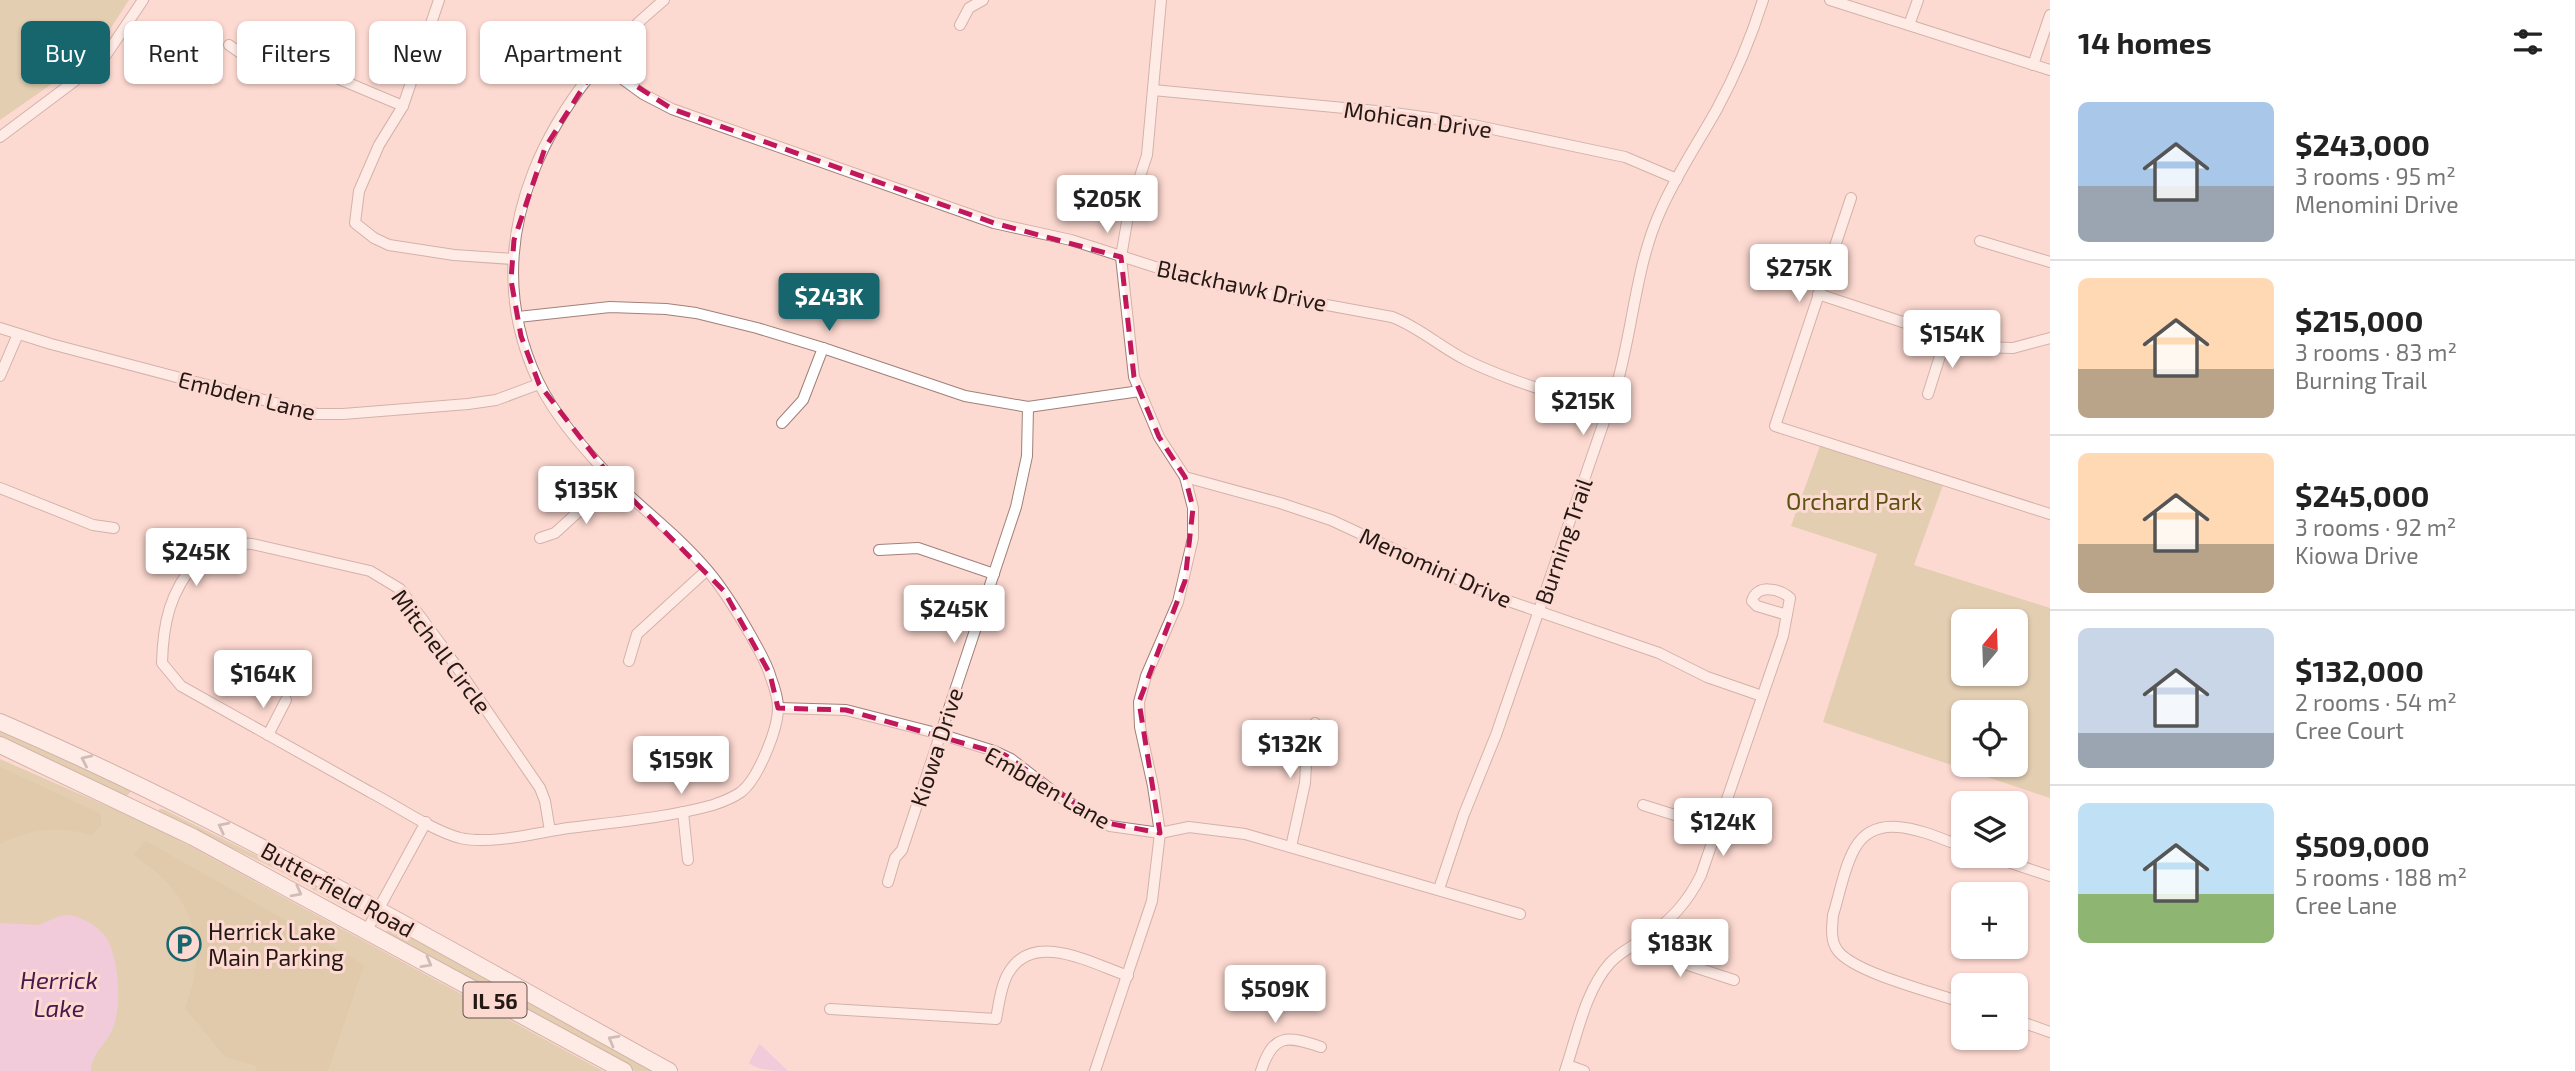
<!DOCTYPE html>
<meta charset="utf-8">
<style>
:root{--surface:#fff;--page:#f6f6f6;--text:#222;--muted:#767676;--line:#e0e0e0;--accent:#17656d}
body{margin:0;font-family:"Exo 2",sans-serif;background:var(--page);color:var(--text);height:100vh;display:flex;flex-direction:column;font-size:26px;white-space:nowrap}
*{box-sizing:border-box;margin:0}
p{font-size:23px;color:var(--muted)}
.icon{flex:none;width:38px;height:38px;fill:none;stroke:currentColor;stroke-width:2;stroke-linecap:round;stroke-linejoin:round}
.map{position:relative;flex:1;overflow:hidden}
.drawer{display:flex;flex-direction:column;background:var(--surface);width:525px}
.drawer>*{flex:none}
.banner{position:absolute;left:21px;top:21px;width:665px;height:63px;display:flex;gap:14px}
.needle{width:46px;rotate:19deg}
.fabs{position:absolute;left:1951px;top:609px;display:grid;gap:14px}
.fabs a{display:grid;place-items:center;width:77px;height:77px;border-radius:10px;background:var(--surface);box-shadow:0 2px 5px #0004;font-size:35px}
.price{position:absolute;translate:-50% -60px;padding:0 16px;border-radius:7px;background:#fff;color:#222;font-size:23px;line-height:46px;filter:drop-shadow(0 2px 4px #0008)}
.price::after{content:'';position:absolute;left:50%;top:42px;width:21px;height:16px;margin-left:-10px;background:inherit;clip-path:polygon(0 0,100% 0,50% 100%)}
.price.on{background:var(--accent);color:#fff}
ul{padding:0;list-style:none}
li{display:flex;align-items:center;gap:21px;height:175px;padding:0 28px}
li+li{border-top:2px solid var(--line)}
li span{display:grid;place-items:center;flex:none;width:196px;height:140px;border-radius:10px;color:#555}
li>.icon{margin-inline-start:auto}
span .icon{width:84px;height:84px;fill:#fffc;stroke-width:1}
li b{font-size:30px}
h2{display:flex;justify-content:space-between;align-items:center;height:84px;padding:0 28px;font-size:30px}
.tag{padding:0 24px;border-radius:10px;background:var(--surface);box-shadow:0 2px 5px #0004;font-size:24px;line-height:63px}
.tag.on{background:var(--accent);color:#fff}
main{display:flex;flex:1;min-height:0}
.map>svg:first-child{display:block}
</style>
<main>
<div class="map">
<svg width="2050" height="1071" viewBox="0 0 2050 1071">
<rect width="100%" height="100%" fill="#fddad1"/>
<g fill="#c4be8d" fill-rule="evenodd">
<path d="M0,0H129L97,49L69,72L0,120Z"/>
<path d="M1821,443L1943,485L1914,565L2050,608V798L1823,722L1877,554L1791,526ZM1964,621H2016V674H1964ZM1964,712H2016V765H1964Z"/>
<path d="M0,728L131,791L126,797L0,740Z"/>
<path d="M0,759L155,827L603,1071H0Z"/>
<path d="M159,809H163L358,906V911L354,912L276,869L159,814Z"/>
<path d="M391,926L658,1071H635L389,936L386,932Z"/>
</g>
<g fill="#bcb57d">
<path d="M0,767L101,814V825L92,835C59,826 30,828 0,844Z"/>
<path d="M146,841L364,965L328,1071H256L257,1066L225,1057L185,1008C211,943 192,892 133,855Z"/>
</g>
<g fill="#e2b9e5">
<path d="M69,915C82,917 98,926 106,937C119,957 122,1006 113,1028C107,1043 91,1054 91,1071H0V923L39,925L60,916Z"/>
<path d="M759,1044L762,1046L788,1071C775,1071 758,1071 749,1063Z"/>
</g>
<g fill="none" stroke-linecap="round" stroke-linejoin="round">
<defs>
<g id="minor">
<path d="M439,0L403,106L379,145L359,191L355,223L374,238L389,245L454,255L512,259"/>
<path d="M1830,0L2050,70"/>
<path d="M960,25L969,8L983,0"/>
<path d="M1909,25L1918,0"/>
<path d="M229,45L249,59L327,74L403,106"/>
<path d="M599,62L643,94L672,109L994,223L1071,240L1202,282L1392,317C1419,327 1440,347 1466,360C1511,382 1561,395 1608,411"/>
<path d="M2033,65L2050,15"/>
<path d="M1153,90L1387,112L1459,122L1625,157L1677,179"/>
<path d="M0,137L92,68L106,55L143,0"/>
<path d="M1851,198L1775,426L2050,514"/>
<path d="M1980,241L2050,262"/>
<path d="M1818,294L1978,347L2013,348L2050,338"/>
<path d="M518,317L610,307L666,309L696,313L757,328L823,348L965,396L1028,407L1140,391"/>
<path d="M0,328L51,344L317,414H343L468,404L496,400L539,384"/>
<path d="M0,376L18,334"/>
<path d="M1928,394L1946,337"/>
<path d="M782,423L803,400L823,348"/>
<path d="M1185,477L1280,503L1331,520L1494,596L1659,653L1707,677L1762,696"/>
<path d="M0,488L93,525L114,528"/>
<path d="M540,538L555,533L613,480"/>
<path d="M879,550L918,548L994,574"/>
<path d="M629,661L637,634L707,570"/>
<path d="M778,708L846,710L940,734L994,751L1011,759L1063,799L1110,826L1160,833L1189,827L1245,834L1520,914"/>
<path d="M268,735L286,700"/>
<path d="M1643,805L1716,828"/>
<path d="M683,812L688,860"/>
<path d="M550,831L545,801L540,788L445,650L400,589L370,571L252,544C239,543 220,542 208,548C204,551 200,557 197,561C170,591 163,623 162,663L181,686C244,722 307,757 370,792C397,806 431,830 460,838C492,845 535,833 568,828C616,822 666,818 713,805C722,802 734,797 741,792C758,779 778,729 778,708C778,699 774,686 771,678C767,663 758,649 751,636C738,613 725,591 708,571C680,537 644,511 613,480C586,451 555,417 538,381C470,237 552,93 664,0"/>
<path d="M1291,847L1305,783L1307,745L1315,723"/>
<path d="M1964,847C1932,836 1878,807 1855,848C1844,867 1840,893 1833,915C1832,927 1830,941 1838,951C1855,973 1935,993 1964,1003"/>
<path d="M1990,856L2050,876"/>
<path d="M888,882L895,858L902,850L1016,507L1027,456L1028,407"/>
<path d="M1439,889L1464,814L1496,735L1617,384C1633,328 1636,265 1660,212C1675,177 1698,143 1717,109C1736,74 1751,38 1763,0"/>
<path d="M367,930L426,822"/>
<path d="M1646,938L1688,965L1734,980"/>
<path d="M830,1009L996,1019C999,1004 1001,984 1009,972C1034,930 1093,964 1128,976"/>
<path d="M2016,1020L2050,1032"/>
<path d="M1567,1065L1584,1071"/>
<path d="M1095,1071L1152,901L1160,833L1153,786L1140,727L1139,702L1146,676L1178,602L1193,538V508L1185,477L1159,437L1134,377L1121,257L1129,210L1147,155L1161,0"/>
<path d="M1261,1071C1273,1034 1286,1035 1321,1047"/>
<path d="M1565,1071C1577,1036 1585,991 1610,963C1620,952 1633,946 1645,938C1670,922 1688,902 1701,875L1783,636L1790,598C1779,588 1756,584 1752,601L1757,606L1787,615"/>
</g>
<g id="primary">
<path d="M0,722C231,821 449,950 669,1071"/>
<path d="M0,745L193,837L624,1071"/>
</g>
</defs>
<use href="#minor" stroke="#a08079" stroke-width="12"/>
<use href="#primary" stroke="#a08079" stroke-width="18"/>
<use href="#minor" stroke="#fff" stroke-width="10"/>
<use href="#primary" stroke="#fff" stroke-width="16"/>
</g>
<defs><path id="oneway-chevron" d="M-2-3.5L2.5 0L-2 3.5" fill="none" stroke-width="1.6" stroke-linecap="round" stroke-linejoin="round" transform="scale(1.75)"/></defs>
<g stroke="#9c9796">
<use href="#oneway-chevron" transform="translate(86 760) rotate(-155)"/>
<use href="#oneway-chevron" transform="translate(223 827) rotate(-153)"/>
<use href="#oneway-chevron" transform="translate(297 892) rotate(28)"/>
<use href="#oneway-chevron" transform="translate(427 963) rotate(29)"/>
<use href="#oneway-chevron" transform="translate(613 1040) rotate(-151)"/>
</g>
<path d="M0 0H2050V1071H0ZM599,62L672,109L994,223L1121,257L1134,377L1159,437L1185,477L1193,508L1185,581L1139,702L1160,833L1102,822L1005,755L846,710L778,708L770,674L724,591L613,480L539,384L521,336L511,280L514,240L545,148Z" fill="#fddad1" fill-opacity=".55" fill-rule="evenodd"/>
<path fill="none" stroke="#c2185b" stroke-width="5" stroke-dasharray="14 9" stroke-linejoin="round" d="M599,62L672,109L994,223L1121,257L1134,377L1159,437L1185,477L1193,508L1185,581L1139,702L1160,833L1102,822L1005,755L846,710L778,708L770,674L724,591L613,480L539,384L521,336L511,280L514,240L545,148Z"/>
<defs>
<symbol id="parking-ring" viewBox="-11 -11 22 22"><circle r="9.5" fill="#fddad1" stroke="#17656d" stroke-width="1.5"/><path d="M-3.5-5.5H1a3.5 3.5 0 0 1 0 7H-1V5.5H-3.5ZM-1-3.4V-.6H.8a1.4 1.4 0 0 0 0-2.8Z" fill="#17656d"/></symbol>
</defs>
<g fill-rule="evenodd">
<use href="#parking-ring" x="165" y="925" width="38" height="38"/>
</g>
<g text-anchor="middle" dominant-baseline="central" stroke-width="6" stroke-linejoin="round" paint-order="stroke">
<rect fill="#fddad1" stroke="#65524d" stroke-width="2" x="463.5" y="982.5" width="63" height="35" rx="5"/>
<g font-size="21" font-weight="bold" fill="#241815">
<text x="495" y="1000">IL 56</text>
</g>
<g font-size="23" fill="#241815" stroke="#fddad1">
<text transform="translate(1418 119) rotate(8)">Mohican Drive</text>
<text transform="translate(1242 285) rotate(12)">Blackhawk Drive</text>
<text transform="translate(247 395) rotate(14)">Embden Lane</text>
<text transform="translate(1563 541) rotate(-71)">Burning Trail</text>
<text transform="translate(1436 567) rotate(24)">Menomini Drive</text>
<text transform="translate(442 651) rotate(53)">Mitchell Circle</text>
<text transform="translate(936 747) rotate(-72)">Kiowa Drive</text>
<text transform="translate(1048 787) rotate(30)">Embden Lane</text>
<text transform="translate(338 889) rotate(29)">Butterfield Road</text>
</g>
<g font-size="23" fill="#5b5311" stroke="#fddad1">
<text x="1854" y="501">Orchard Park</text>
</g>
<g font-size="23" fill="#241815" stroke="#fddad1" text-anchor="start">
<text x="208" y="931">Herrick Lake<tspan x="208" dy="26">Main Parking</tspan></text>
</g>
<g font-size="24" font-style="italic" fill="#48184c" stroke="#fddad1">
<text x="59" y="979">Herrick<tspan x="59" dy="28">Lake</tspan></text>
</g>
</g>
</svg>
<div class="fabs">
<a><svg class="needle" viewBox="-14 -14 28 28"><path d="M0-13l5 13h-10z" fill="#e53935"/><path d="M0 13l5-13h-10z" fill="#767676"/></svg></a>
<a><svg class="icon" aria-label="locate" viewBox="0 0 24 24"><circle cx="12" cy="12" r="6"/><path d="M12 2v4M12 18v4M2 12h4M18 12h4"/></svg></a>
<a><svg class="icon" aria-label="layers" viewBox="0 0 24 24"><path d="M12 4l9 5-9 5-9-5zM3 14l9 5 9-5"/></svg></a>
<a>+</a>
<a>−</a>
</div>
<b class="price" style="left:1107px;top:235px">$205K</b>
<b class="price" style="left:1799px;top:304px">$275K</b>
<b class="price on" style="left:829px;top:333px">$243K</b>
<b class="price" style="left:1952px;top:370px">$154K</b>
<b class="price" style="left:1583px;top:437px">$215K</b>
<b class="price" style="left:586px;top:526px">$135K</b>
<b class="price" style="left:196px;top:588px">$245K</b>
<b class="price" style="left:954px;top:645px">$245K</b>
<b class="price" style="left:263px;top:710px">$164K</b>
<b class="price" style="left:1290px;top:780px">$132K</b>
<b class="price" style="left:681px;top:796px">$159K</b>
<b class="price" style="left:1723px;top:858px">$124K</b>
<b class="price" style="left:1680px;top:979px">$183K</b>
<b class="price" style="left:1275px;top:1025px">$509K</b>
<div class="banner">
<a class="tag on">Buy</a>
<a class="tag">Rent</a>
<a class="tag">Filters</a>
<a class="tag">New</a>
<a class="tag">Apartment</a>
</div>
</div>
<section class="drawer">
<h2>14 homes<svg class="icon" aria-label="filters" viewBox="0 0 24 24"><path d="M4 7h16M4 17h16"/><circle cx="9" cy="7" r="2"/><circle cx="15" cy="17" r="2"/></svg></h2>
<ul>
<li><span style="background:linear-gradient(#a9c7e8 60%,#9aa5b1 0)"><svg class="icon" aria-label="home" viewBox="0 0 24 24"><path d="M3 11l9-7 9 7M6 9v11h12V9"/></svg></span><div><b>$243,000</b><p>3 rooms · 95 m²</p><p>Menomini Drive</p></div></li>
<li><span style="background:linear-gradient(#ffd9b3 65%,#b9a48a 0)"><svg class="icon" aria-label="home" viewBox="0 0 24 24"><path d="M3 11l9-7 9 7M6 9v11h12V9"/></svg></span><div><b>$215,000</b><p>3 rooms · 83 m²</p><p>Burning Trail</p></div></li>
<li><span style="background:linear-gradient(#ffd9b3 65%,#b9a48a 0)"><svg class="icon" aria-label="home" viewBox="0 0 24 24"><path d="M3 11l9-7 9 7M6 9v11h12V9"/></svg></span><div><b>$245,000</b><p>3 rooms · 92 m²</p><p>Kiowa Drive</p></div></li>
<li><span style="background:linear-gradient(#c9d6e8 75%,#9aa5b1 0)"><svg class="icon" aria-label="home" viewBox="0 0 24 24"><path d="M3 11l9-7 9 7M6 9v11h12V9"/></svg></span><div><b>$132,000</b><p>2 rooms · 54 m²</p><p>Cree Court</p></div></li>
<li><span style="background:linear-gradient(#bfe0f5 65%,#8fb573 0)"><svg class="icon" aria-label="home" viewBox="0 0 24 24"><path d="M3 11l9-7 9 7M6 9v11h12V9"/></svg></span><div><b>$509,000</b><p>5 rooms · 188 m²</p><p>Cree Lane</p></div></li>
</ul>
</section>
</main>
